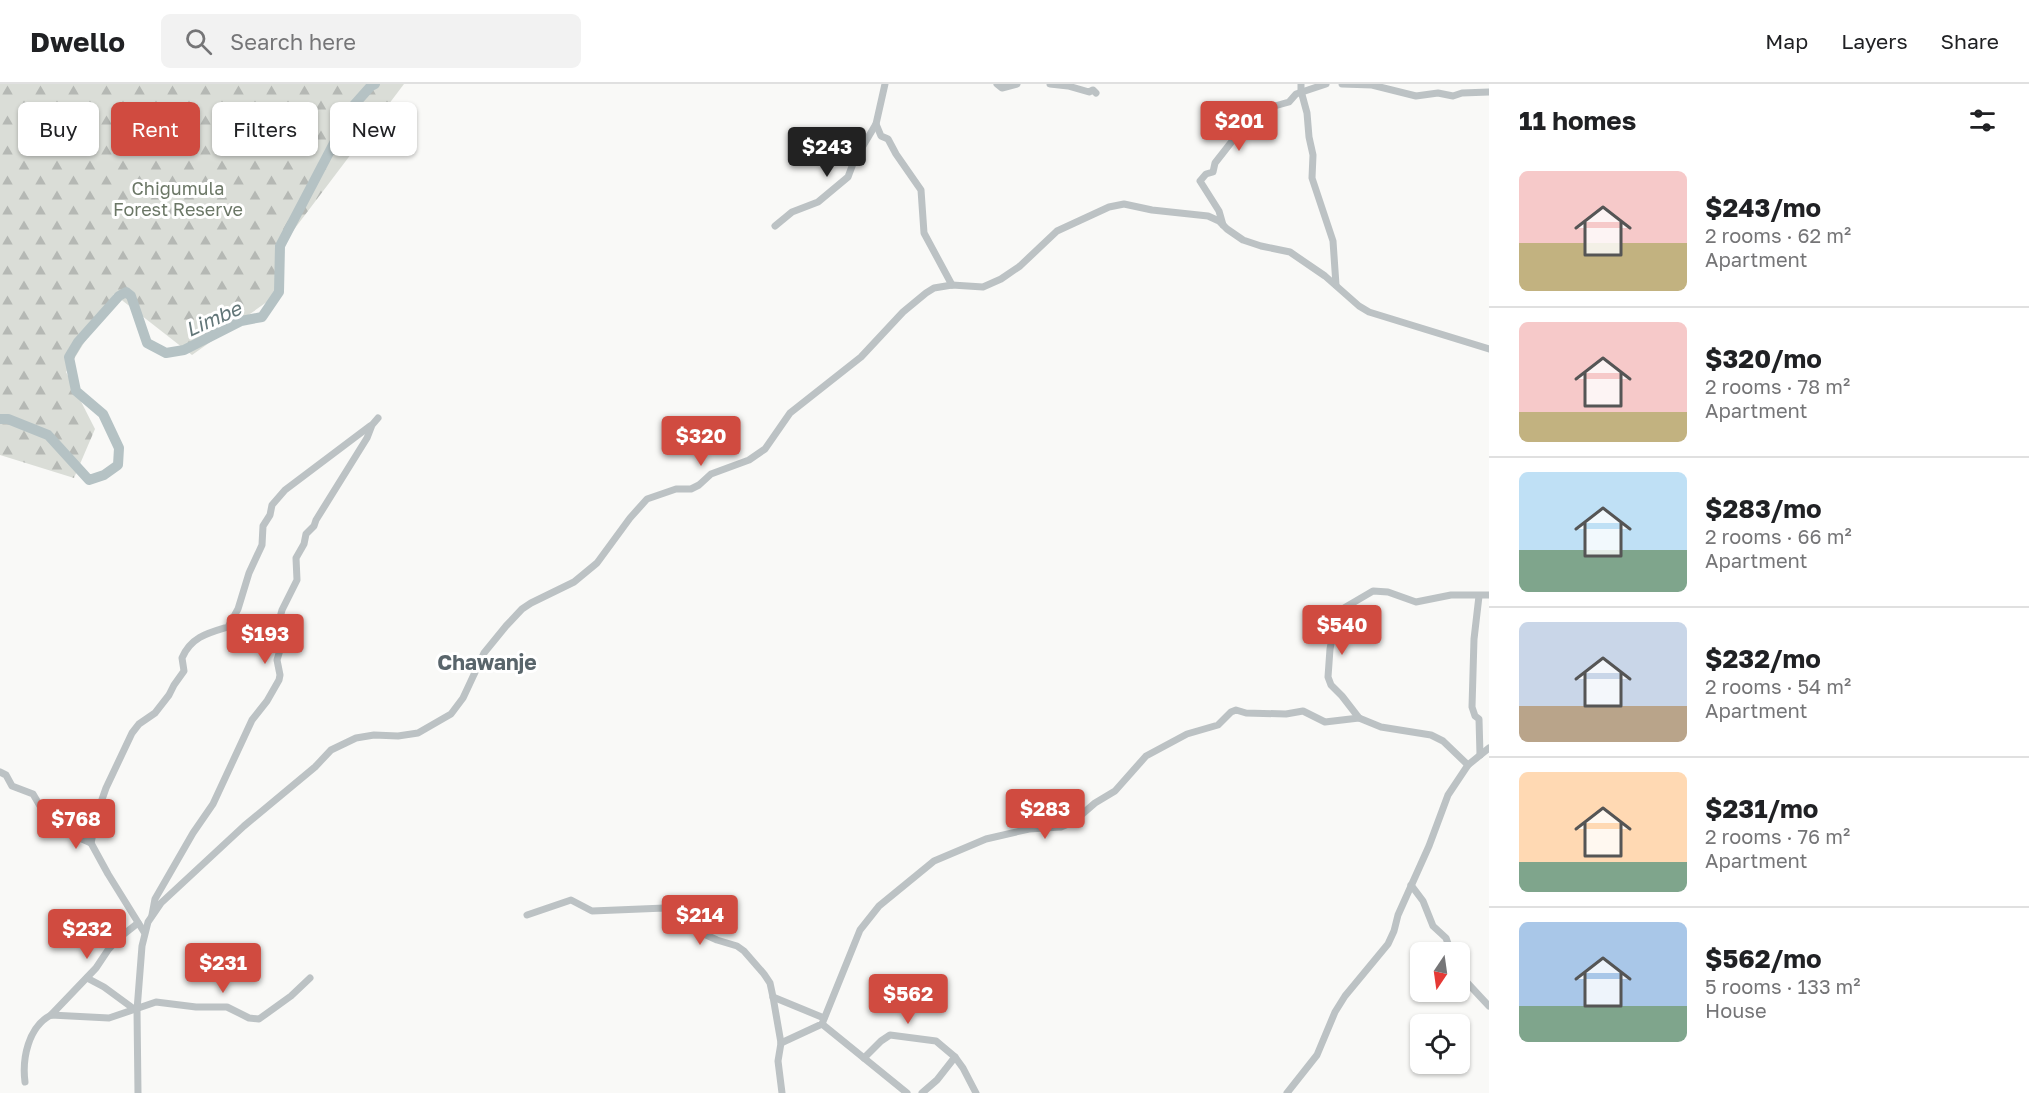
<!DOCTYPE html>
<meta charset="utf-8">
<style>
:root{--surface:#fff;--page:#f2f2f2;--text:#202124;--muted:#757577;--line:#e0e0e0;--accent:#d04b40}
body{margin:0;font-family:"Golos Text",sans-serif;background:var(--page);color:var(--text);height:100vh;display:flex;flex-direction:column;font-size:22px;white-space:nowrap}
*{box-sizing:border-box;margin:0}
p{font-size:20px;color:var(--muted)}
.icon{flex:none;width:33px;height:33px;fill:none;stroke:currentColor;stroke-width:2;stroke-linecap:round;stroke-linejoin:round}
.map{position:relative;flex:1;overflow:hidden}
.panel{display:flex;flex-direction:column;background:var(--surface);width:540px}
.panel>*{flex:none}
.hud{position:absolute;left:18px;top:18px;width:570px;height:54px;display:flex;gap:12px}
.needle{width:39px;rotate:193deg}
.fabs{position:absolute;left:1410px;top:858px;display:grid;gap:12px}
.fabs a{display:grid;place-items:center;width:60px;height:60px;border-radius:9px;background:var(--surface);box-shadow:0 2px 4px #0004;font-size:30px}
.price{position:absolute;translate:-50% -51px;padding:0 14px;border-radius:6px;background:var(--accent);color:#fff;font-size:20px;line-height:39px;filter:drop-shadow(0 2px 3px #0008)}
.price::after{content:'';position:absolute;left:50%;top:36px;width:18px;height:14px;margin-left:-9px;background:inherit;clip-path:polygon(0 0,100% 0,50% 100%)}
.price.selected{background:#222;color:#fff}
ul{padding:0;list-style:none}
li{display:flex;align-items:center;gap:18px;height:150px;padding:0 30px}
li+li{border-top:2px solid var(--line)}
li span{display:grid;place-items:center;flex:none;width:168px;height:120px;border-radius:9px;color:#555}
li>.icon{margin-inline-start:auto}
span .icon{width:72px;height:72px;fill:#fffc;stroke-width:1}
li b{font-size:26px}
h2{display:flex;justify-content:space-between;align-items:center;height:72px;padding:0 30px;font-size:26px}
.tag{padding:0 21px;border-radius:9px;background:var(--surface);box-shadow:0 2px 4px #0004;font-size:21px;line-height:54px}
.tag.selected{background:var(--accent);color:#fff}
header{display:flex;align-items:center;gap:36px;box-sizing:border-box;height:84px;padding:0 30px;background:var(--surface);border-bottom:2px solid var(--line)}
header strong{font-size:28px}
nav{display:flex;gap:33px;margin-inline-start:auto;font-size:21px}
.search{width:420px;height:54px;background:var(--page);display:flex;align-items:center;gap:15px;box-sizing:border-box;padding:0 21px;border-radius:9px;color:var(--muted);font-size:22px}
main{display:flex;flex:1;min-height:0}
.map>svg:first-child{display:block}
</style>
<header>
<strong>Dwello</strong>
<div class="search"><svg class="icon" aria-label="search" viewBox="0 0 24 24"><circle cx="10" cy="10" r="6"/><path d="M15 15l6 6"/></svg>Search here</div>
<nav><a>Map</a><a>Layers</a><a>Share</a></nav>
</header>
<main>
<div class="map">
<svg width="1489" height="1009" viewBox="0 0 1489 1009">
<defs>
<pattern id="forest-firs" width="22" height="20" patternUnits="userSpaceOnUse" patternTransform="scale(1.5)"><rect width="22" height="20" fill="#daddd7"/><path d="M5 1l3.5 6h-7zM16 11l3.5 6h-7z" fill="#b5b8b4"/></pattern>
</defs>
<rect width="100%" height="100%" fill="#f9f9f7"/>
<path fill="url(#forest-firs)" d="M0,0H404L280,164L281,208L192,271L114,210L66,288L95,345L74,394L0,371Z"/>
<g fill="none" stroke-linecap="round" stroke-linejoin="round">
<path stroke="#b5c2c4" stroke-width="10" d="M0,335H8L48,351L89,396L104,391L118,381L119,364L103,330L76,307L69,273L78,258L119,212L126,208L131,212L147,259L166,269L184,266L241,237L262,233L279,208L280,162L354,21L371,2L375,0"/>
<g stroke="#bcc2c4" stroke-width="7">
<path d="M885,0L876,40L881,52L888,55L896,70L921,106L924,149L952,201"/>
<path d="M997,0L1002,4L1017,0"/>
<path d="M1050,0L1068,2L1089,8L1093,6L1096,9"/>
<path d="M1301,0V7L1307,29L1309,53L1313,71L1312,94L1333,157L1336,201"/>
<path d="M1342,0L1372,1L1416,12L1438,9L1453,12L1462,9L1489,8"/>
<path d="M1223,141L1219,127L1200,97L1206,90L1213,88L1215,79L1244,42L1262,33L1271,23L1289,18L1296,10L1326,0"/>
<path d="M775,142L792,128L818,118L848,93L854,77L876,40"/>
<path d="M1479,512L1474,555L1472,623L1475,632L1479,635L1480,671"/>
<path d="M1468,681L1443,657L1431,651L1381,643L1359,634L1342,612L1331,601L1328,593L1330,565L1336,534L1344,524L1373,507L1388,508L1416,518L1451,511H1489"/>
<path d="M0,688L6,691L12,702L33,710L47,734L59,745L91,759L108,790L144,848"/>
<path d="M91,759L98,727L106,704L132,649L139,640L155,629L169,611L174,601L184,587L182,574C191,553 208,549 228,543L238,525L249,489L262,461L263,442L270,431L272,421L285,406L370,342"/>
<path d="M1411,801L1423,817L1433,842L1446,854L1451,868"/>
<path d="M152,831L155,815L193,749L213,720L252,636L267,617L279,596L280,591L277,576L280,566L276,557V548L282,526L297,496L296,474L304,460L306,450L314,442L316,436L367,354L372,341L378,334"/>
<path d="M527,831L571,816L592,827L665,824L693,845L717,856L737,862L744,867L764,890L770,899L773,913L781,959L778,977L782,1009"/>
<path d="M1460,891L1489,922"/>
<path d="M87,894L104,903L134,925"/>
<path d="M773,913L824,934"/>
<path d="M51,931L96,884L108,866L119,854L138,839"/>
<path d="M822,940L907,1009"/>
<path d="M781,959L822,940L860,846L879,822L934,777L986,755L1029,745L1061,743L1073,738L1095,719L1115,707L1146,672L1187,650L1218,641L1231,628L1236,626L1246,629L1286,630L1303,627L1325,638L1359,634"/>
<path d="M864,974L881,957L890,951L936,957L955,973"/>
<path d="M25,998C22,975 28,943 51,931L109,934L156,918L196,923H227L249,934L259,935L291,912L310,894"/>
<path d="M138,1009L137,926L142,862L148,838L161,819L244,742L315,683L331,666L356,654L374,651L398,652L418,649L451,630L463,614L484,569L506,542L522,525L531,519L574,498L597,479L630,434L647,415L676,405H691L699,401L711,390L749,376L765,365L790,329L861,273L903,228L926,209L934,204L952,201L983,203L1001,195L1020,182L1057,147L1109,123L1124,120L1152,126L1208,132L1219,137L1227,145L1243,156L1261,162L1290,168L1325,192L1359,222L1369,228L1489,265"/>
<path d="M922,1009L937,996L955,973L963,984L976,1009"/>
<path d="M1287,1009L1317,971L1335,928L1345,912L1388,860L1394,847L1398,831L1429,762L1448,711L1468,681L1489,664"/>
</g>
</g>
<g text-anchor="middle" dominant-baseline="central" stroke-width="6" stroke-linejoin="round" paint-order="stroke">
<g font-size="18" fill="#6b7766" stroke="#fff">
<text x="178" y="104">Chigumula<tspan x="178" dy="21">Forest Reserve</tspan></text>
</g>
<g font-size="20" font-style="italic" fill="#627678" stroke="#fff">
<text transform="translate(213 234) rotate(-24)">Limbe</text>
</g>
<g font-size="21" font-weight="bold" fill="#59656b" stroke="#fff">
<text x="487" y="578">Chawanje</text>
</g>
</g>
</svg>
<div class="fabs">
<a><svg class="needle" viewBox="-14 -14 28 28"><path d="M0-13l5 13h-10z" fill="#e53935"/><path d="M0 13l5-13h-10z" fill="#757577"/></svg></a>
<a><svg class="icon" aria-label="locate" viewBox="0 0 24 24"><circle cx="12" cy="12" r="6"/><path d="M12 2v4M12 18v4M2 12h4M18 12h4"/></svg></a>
</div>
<b class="price" style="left:1239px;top:68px">$201</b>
<b class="price selected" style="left:827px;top:94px">$243</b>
<b class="price" style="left:701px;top:383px">$320</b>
<b class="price" style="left:1342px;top:572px">$540</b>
<b class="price" style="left:265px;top:581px">$193</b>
<b class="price" style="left:1045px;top:756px">$283</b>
<b class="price" style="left:76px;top:766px">$768</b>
<b class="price" style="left:700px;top:862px">$214</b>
<b class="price" style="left:87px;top:876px">$232</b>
<b class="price" style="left:223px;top:910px">$231</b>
<b class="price" style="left:908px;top:941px">$562</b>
<div class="hud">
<a class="tag">Buy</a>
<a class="tag selected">Rent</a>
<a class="tag">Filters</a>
<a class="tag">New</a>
</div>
</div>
<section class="panel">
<h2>11 homes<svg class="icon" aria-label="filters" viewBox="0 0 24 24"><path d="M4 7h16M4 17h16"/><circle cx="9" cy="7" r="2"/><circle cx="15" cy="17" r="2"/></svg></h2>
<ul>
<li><span style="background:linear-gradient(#f6c9c9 60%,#c2b280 0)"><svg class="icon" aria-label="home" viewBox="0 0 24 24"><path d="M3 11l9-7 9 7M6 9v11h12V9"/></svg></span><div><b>$243/mo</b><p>2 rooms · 62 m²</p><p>Apartment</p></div></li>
<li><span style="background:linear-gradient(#f6c9c9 75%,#c2b280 0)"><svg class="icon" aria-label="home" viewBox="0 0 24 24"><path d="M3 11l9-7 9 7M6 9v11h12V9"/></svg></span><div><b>$320/mo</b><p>2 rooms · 78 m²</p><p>Apartment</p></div></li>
<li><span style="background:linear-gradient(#bfe0f5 65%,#7fa58c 0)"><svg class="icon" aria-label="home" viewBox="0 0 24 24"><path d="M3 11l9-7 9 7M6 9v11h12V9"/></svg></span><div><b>$283/mo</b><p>2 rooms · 66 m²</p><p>Apartment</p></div></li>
<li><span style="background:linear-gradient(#c9d6e8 70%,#b9a48a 0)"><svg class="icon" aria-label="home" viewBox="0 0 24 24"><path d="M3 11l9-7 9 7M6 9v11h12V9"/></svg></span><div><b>$232/mo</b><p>2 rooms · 54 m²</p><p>Apartment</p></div></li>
<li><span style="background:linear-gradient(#ffd9b3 75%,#7fa58c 0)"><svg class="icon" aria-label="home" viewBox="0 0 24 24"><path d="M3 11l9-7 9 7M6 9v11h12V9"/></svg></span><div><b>$231/mo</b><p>2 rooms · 76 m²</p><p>Apartment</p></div></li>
<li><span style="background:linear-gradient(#a9c7e8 70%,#7fa58c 0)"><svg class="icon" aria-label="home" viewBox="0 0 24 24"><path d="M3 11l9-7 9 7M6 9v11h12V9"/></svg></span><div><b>$562/mo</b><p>5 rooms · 133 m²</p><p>House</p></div></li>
</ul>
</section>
</main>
